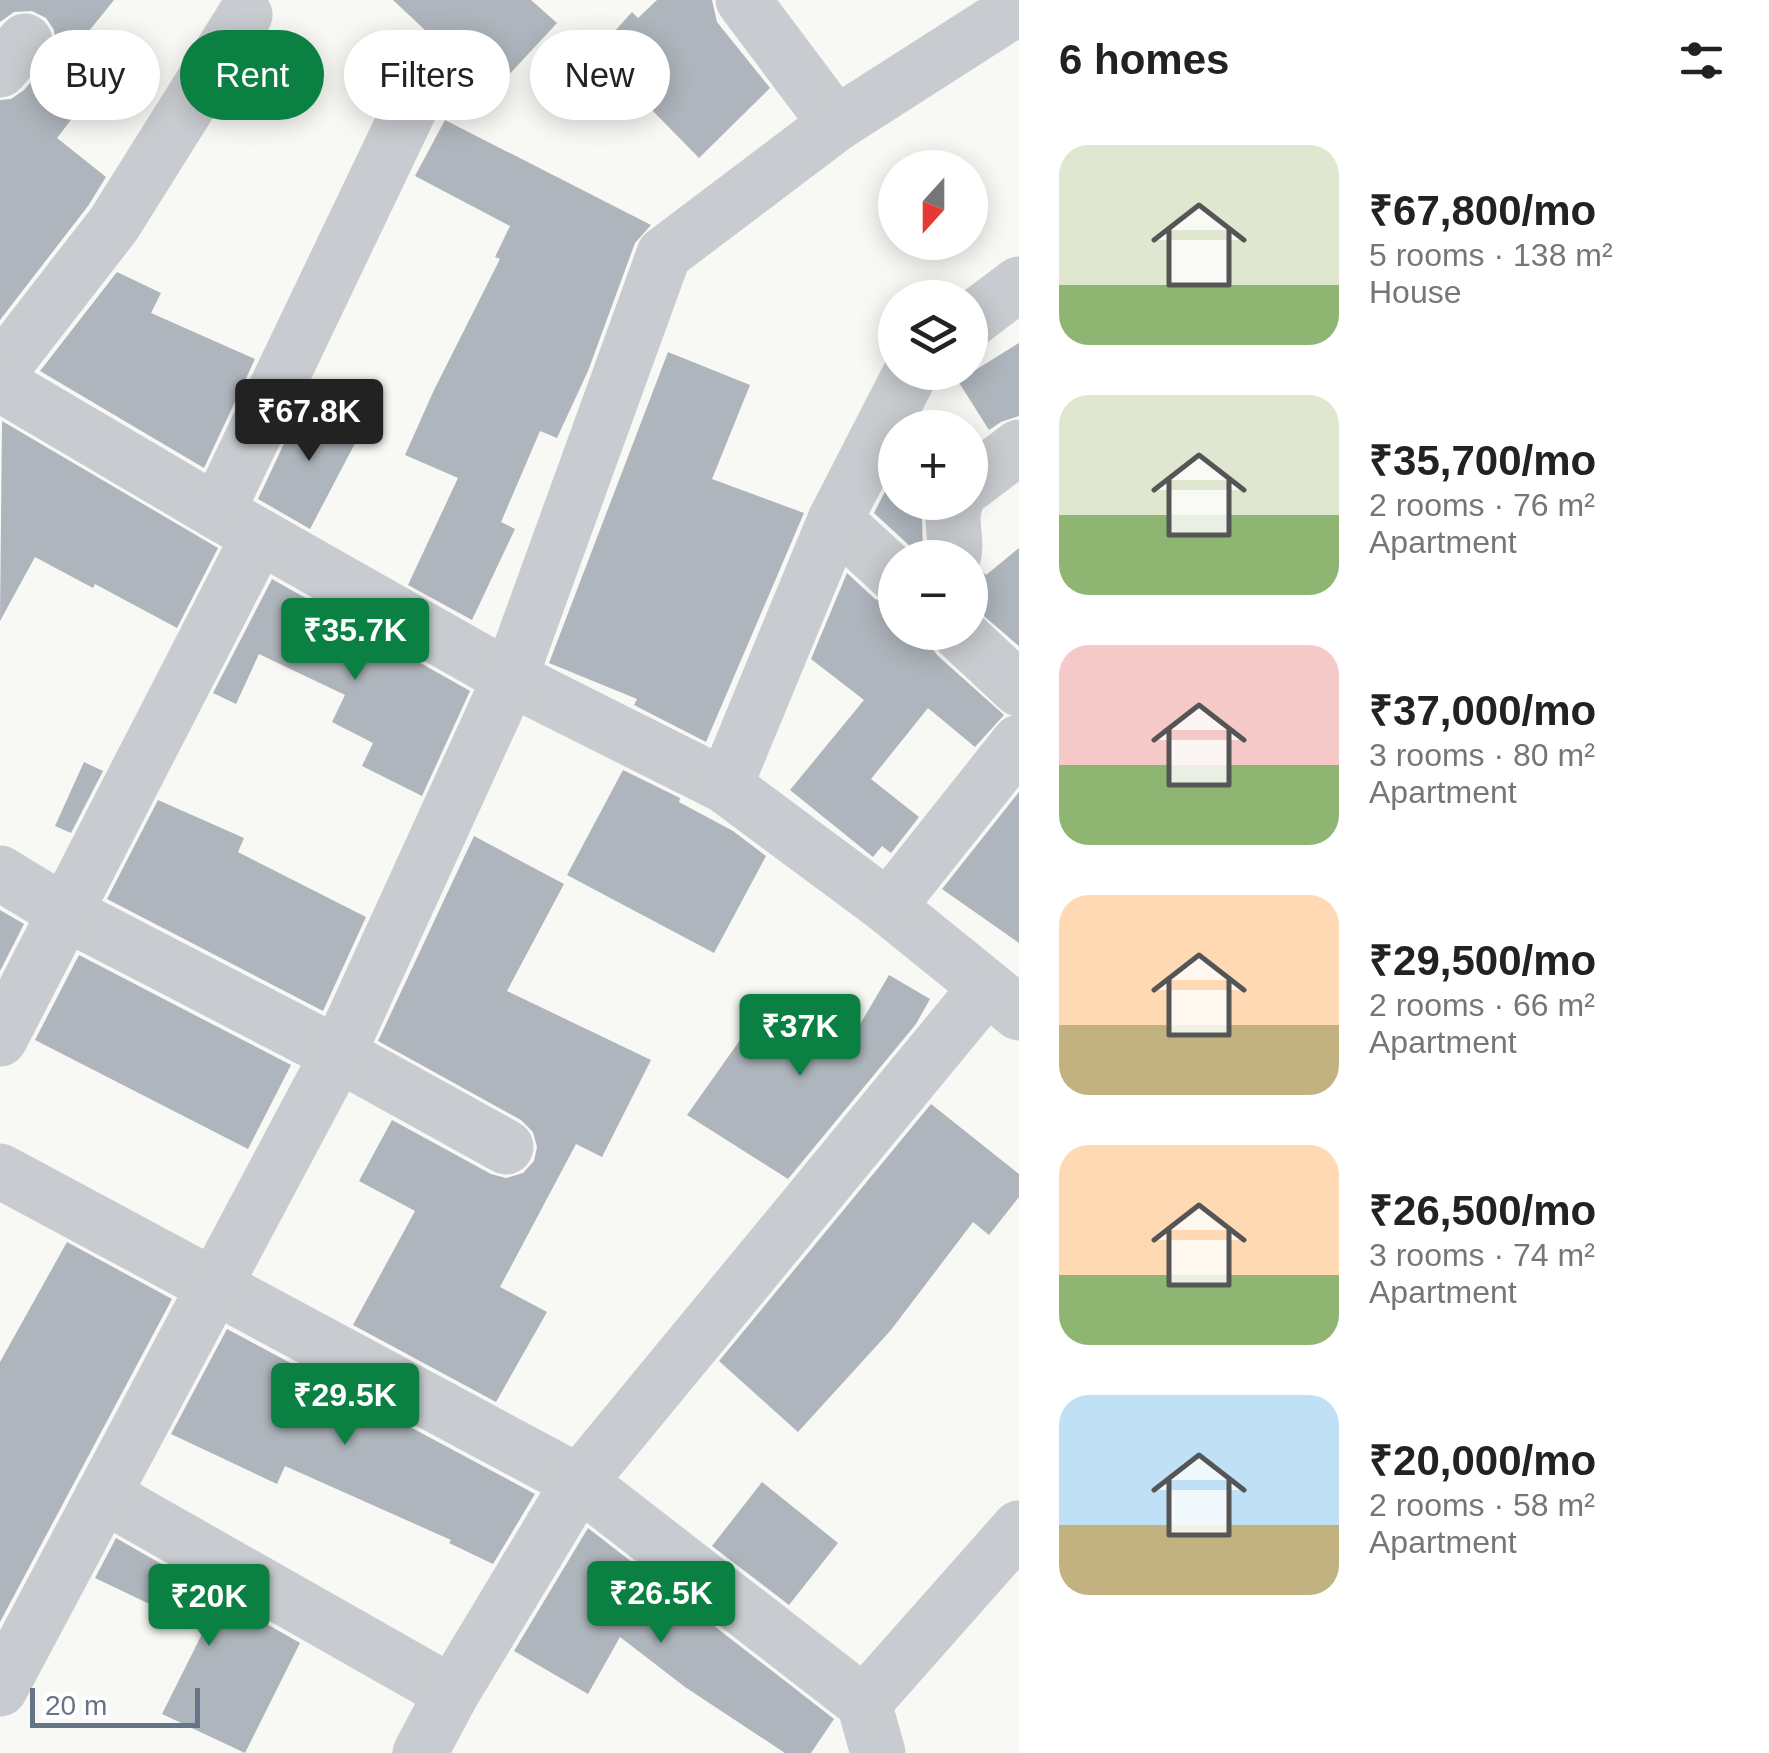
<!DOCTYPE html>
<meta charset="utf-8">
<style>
:root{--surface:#fff;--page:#f6f6f6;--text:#222;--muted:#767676;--accent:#0b8043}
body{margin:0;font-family:Arial,sans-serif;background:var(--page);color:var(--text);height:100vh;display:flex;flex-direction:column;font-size:38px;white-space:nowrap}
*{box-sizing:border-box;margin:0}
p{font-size:32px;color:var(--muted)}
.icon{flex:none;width:55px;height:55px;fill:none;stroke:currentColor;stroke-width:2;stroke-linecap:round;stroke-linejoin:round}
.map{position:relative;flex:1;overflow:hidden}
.side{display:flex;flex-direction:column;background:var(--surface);width:750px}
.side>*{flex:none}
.guide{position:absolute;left:30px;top:30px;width:838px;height:90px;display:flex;gap:20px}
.needle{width:65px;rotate:201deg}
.fabs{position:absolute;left:878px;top:150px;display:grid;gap:20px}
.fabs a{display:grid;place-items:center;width:110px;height:110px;border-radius:50%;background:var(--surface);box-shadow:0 5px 25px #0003;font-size:50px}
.scale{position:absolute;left:30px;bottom:25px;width:170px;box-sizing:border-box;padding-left:10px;border:5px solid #667487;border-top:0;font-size:28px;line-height:35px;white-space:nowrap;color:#667487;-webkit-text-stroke:8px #fff;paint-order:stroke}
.price{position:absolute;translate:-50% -85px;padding:0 22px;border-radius:10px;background:var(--accent);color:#fff;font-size:32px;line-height:65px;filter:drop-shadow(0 2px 5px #0008)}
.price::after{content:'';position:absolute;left:50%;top:60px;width:30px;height:22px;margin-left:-15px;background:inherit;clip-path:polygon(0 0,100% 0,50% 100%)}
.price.active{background:#222;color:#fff}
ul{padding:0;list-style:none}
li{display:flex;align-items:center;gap:30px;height:250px;padding:0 40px}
li span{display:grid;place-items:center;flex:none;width:280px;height:200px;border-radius:30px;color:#555}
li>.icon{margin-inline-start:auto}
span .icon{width:120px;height:120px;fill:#fffc;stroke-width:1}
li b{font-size:42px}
h2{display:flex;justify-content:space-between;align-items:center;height:120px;padding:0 40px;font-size:42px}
.tag{padding:0 35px;border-radius:45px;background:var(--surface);box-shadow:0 5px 25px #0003;font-size:35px;line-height:90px}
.tag.active{background:var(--accent);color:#fff}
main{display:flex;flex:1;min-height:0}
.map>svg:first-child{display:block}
</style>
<main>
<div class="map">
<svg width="1019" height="1753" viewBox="0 0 1019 1753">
<rect width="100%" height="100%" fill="#f8f8f5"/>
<g fill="#aeb5bc">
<path d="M0,0H114L59,68L91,94L57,138L106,177L88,206L0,320V100L11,99L24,90L49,61L56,46L54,30L46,18L32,11L14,12L0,22Z"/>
<path d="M393,0H531L557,23L492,93Z"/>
<path d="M657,0H712L717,22L770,88L699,158L648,106L650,103L596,52L632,12L638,18Z"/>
<path d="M445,120L651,225L635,243L588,371L557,438L540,431L501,522L515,529L472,620L408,585L458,478L405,455L434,390L500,259L495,257L510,226L415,176Z"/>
<path d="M117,272L161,293L151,313L255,359L204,468L40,371Z"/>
<path d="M1019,343V416L1001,422L989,430L958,381Z"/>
<path d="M668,352L750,385L712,479L804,513L706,742L634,705L637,699L549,663Z"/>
<path d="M305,399L362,430L310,529L258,499Z"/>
<path d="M2,421L218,548L177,628L95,584L93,588L35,557L0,621Z"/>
<path d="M889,484L895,490V502H908L922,515L923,558L874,513Z"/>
<path d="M1019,548V646L970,604V583L981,570L986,575Z"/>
<path d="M847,573L875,599L895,605V632H928V642L937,655L1004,715L975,747L928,708L871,779L919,817L891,853L882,846L873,857L790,790L864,700L811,659Z"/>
<path d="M272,579L470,691L422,796L362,766L373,743L332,722L345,695L259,654L236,704L213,693Z"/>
<path d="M84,762L103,771L71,833L55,826Z"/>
<path d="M623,770L680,798L679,802L733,831L766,856L714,953L567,875Z"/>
<path d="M1019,792V943L942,889Z"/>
<path d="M158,800L244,838L238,852L366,917L323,1011L107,899Z"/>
<path d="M474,836L564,884L507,991L651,1060L602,1157L576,1144L500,1287L547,1312L496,1402L353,1325L415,1211L359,1181L392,1120L491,1174L506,1178L523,1173L534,1161L537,1147L533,1132L521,1120L378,1041Z"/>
<path d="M0,910L24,924L0,971Z"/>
<path d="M79,955L291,1065L248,1149L35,1040Z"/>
<path d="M889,975L930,999L916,1024L788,1179L687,1115L767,1002L842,1055Z"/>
<path d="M931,1104L1019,1174V1197L989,1235L973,1222L891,1330L798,1432L719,1361Z"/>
<path d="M67,1242L172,1299L0,1622V1362Z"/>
<path d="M227,1329L535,1494L493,1564L449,1543L451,1540L285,1466L277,1484L171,1434Z"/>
<path d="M762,1482L838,1543L789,1605L712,1546Z"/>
<path d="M588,1528L834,1719L811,1753H785L685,1687L620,1637L588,1694L514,1651Z"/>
<path d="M116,1538L300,1643L245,1753L162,1714L204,1630L95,1578Z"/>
</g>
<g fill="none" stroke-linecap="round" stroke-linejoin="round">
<g stroke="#c8cbcf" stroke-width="55">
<path d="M743,0L836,124"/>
<path d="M0,70L25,41"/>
<path d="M970,321L1019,284"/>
<path d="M0,371L114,224L245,15"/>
<path d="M0,384L217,512L510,678L725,786L888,907L1019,1013"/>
<path d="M970,484L1019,447"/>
<path d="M217,512L424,79"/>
<path d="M835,520L895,575"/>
<path d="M953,558C959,539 948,521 956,502"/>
<path d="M958,632L1019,689"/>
<path d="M725,786L835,520L911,372"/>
<path d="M0,873L64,912L338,1054L506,1147"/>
<path d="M888,907L1019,742"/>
<path d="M0,1039L259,536"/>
<path d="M0,1171L579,1482L864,1703L878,1753"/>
<path d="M103,1495L452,1693"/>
<path d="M0,1689L338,1054L510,678L664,254L836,124L1019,7"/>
<path d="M864,1703L1019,1528"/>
<path d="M420,1753L452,1693L579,1482L986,988"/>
</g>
</g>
</svg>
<div class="fabs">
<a><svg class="needle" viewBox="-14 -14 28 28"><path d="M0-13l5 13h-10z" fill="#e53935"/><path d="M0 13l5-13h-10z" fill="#767676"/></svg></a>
<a><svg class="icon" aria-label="layers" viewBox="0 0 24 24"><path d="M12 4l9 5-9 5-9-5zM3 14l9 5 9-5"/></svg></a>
<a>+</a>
<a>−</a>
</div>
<div class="scale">20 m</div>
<b class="price active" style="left:309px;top:464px">₹67.8K</b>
<b class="price" style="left:355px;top:683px">₹35.7K</b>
<b class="price" style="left:800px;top:1079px">₹37K</b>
<b class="price" style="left:345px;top:1448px">₹29.5K</b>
<b class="price" style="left:661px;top:1646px">₹26.5K</b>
<b class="price" style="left:209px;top:1649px">₹20K</b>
<div class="guide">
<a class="tag">Buy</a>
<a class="tag active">Rent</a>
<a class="tag">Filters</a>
<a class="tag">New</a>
</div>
</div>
<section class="side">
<h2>6 homes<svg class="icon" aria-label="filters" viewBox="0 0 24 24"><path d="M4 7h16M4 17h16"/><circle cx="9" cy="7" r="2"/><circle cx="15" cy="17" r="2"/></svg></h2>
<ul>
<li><span style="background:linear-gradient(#dfe7d0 70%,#8fb573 0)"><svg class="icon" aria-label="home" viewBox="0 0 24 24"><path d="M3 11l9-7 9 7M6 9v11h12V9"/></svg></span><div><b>₹67,800/mo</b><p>5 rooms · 138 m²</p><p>House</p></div></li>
<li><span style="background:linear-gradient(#dfe7d0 60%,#8fb573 0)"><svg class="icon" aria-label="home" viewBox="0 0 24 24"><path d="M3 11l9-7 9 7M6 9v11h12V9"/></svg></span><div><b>₹35,700/mo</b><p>2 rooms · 76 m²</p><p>Apartment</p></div></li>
<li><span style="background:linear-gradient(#f6c9c9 60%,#8fb573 0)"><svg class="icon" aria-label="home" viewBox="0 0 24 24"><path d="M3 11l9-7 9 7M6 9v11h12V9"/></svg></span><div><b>₹37,000/mo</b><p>3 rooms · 80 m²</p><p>Apartment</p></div></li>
<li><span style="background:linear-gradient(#ffd9b3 65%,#c2b280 0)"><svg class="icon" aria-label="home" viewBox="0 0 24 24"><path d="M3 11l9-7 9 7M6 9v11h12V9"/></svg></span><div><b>₹29,500/mo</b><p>2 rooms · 66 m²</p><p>Apartment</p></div></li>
<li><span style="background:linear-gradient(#ffd9b3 65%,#8fb573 0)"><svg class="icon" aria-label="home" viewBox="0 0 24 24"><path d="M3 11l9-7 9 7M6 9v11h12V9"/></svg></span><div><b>₹26,500/mo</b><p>3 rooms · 74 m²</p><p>Apartment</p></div></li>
<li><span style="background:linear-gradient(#bfe0f5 65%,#c2b280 0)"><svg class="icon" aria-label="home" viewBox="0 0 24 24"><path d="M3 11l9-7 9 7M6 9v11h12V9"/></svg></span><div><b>₹20,000/mo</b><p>2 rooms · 58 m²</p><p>Apartment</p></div></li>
</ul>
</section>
</main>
